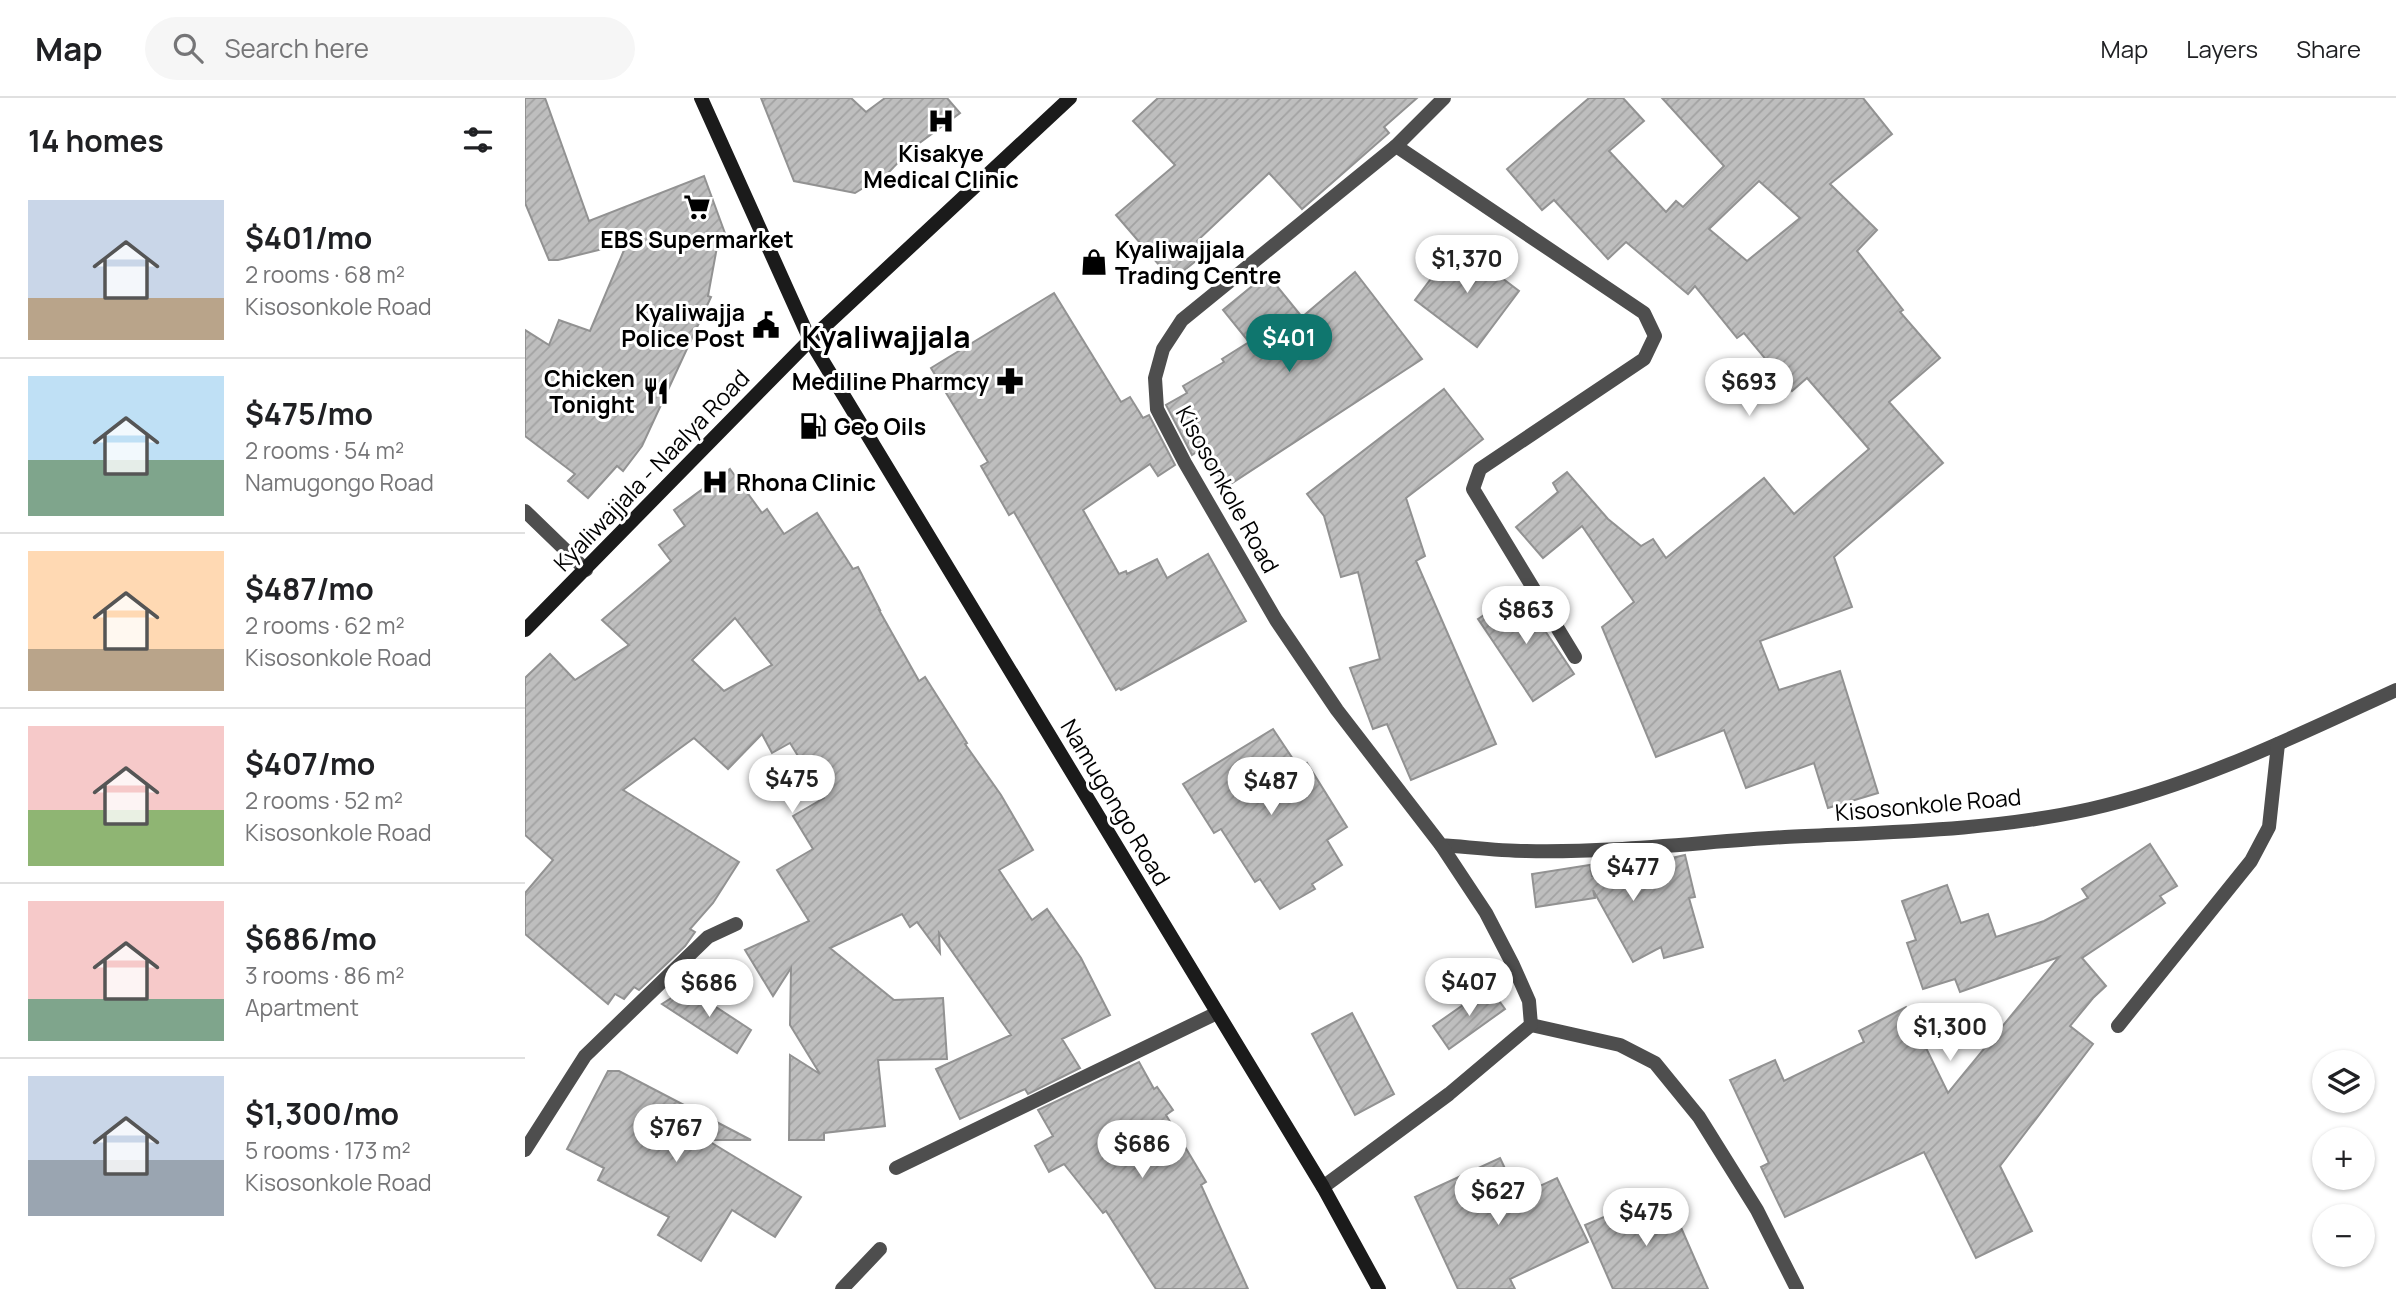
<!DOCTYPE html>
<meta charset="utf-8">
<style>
:root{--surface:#fff;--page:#f6f6f6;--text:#202124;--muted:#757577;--line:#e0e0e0;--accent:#0f766e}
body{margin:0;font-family:Manrope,sans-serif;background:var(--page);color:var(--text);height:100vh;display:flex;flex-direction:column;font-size:26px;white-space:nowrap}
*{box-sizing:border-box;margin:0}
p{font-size:23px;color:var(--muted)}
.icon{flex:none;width:38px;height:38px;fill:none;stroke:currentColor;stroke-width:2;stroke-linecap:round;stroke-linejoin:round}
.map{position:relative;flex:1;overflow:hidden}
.side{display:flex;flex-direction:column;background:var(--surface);width:525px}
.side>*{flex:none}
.tools{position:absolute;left:1787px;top:952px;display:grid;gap:14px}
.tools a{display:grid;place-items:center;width:63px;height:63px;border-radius:50%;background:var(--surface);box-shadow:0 2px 5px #0004;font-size:35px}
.price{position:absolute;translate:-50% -60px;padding:0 16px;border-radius:24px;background:#fff;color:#222;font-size:23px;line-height:46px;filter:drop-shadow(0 2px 4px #0008)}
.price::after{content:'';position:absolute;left:50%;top:42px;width:21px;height:16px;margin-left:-10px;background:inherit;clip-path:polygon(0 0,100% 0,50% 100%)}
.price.selected{background:var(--accent);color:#fff}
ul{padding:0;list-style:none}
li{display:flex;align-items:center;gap:21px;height:175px;padding:0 28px}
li+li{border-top:2px solid var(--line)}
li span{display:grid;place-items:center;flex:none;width:196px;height:140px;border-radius:0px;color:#555}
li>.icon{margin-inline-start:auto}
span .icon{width:84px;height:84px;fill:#fffc;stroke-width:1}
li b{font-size:30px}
h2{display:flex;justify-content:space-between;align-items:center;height:84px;padding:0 28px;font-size:30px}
header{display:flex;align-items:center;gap:42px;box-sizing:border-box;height:98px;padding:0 35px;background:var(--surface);border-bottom:2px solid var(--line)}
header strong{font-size:33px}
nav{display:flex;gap:38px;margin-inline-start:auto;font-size:24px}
.search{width:490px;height:63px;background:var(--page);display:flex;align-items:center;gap:18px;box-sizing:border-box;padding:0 24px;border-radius:38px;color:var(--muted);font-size:26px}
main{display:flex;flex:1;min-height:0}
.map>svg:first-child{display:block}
</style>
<header>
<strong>Map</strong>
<div class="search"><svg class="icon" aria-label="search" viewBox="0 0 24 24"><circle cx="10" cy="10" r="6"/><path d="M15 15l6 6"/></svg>Search here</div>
<nav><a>Map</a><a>Layers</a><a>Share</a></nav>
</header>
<main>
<section class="side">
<h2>14 homes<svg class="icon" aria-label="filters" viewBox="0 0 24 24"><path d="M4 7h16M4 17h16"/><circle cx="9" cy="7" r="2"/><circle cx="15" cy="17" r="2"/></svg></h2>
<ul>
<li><span style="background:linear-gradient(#c9d6e8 70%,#b9a48a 0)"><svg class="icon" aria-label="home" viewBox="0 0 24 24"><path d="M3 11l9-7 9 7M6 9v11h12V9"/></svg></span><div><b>$401/mo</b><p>2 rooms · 68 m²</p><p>Kisosonkole Road</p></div></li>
<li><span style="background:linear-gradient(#bfe0f5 60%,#7fa58c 0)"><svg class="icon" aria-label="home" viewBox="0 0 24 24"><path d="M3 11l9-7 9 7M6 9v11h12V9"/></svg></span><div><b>$475/mo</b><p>2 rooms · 54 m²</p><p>Namugongo Road</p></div></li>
<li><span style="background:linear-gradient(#ffd9b3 70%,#b9a48a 0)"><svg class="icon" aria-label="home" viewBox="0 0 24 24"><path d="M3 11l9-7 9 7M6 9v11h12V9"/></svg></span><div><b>$487/mo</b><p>2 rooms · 62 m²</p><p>Kisosonkole Road</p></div></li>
<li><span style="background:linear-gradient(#f6c9c9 60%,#8fb573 0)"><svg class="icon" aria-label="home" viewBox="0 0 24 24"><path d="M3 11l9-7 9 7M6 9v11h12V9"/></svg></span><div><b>$407/mo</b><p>2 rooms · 52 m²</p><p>Kisosonkole Road</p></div></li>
<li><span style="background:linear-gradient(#f6c9c9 70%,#7fa58c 0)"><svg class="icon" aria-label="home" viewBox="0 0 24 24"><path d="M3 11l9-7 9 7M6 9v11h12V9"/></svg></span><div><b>$686/mo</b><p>3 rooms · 86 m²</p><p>Apartment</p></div></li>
<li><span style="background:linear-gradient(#c9d6e8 60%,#9aa5b1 0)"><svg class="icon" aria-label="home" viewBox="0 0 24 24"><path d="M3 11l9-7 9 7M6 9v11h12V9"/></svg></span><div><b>$1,300/mo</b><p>5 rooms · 173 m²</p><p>Kisosonkole Road</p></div></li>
</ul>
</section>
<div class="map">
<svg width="1871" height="1191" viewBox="0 0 1871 1191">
<defs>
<pattern id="building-hatch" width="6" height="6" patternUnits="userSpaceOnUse" patternTransform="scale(1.75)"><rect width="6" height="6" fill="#bebebe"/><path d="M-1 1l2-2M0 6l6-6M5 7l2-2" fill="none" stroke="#a2a2a2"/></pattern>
</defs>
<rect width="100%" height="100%" fill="#fff"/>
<g fill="url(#building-hatch)" stroke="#929292" stroke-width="2" fill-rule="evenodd">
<path d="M0,0H20L64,123L179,78L205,149H192L183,198L186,199L117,348L98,373L92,368L63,400L43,383L50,376L0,338V232L24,247L34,222L65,233L102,145L33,162H24L0,105Z"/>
<path d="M236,0H326L341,14L360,0H422L435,15L385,52L364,74L330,95L269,83Z"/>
<path d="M633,0H892L859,29L864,35L777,111L744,75L672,143L682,154L647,182L591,117L650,67L608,23Z"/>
<path d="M1064,0H1098L1119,23L1084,53L1141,114L1151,103L1158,109L1199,68L1137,0H1338L1367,36L1305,86L1352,132L1332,153L1378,212L1375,214L1415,260L1364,304L1418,365L1309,459L1327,509L1235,543L1254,592L1315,573L1353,695L1303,710L1289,665L1221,690L1199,632L1131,659L1077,529L1109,504L1057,428L1018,460L991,429L1033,394L1028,385L1042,374L1083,421L1116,448L1128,441L1141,460L1239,380L1269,416L1344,351L1282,280L1267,293L1219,235L1212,240L1170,188L1163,196L1101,144L1083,161L1029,102L1017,112L982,71ZM1234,83L1275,120L1222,163L1184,131Z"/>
<path d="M932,146L994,193L952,249L890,202Z"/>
<path d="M830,174L897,261L701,389L676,351L667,357L641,307L662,295L658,288L699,264L697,261L724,244L698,212L742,176L777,219Z"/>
<path d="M529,195L596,304L605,299L618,320L624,317L650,367L633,378L625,366L558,412L594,476L601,473L602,476L632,461L642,480L683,456L721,523L596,592L594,590L591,592L489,414L484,417L456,368L463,364L406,270Z"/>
<path d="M919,291L958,341L881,400L900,458L891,463L971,646L886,682L862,626L848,631L825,570L855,561L833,474L816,479L799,418L782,396Z"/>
<path d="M205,371L237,415L242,411L259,436L292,415L328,471L333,469L355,512H354L394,583L400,579L442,645L440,646L476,697L508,752L474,772L507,822L522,811L556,860L585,917L537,941L555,970L503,996L500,991L435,1021L411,971L486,937L414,835L415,855L392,824L385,829L377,816L305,850L369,902L418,900L422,961L353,962L360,1028L299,1035V1042H264L265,957L295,976L265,927L266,870L248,898L220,852L284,823L252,772L288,751L268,718L299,700L265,645L247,655L237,636L203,671L169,640L98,692L214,764L188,805L165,831L170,834L160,848L114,892L109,889L99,901L90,896L83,906L0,836V795L28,762L0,737V580L25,556L50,582L104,547L77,522L146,463L134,447L160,428L149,412ZM210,520L247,567L199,593L167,562Z"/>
<path d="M994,494L1049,576L1008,603L953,521Z"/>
<path d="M748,631L774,670L782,665L822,729L802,742L817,767L787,786L790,791L755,811L735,781L730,784L696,731L689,735L658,686Z"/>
<path d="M1625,746L1652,788L1635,798L1640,805L1557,860L1581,888L1568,900L1545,928L1568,946L1475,1068L1507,1133L1451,1160L1399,1054L1260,1119L1236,1069L1244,1065L1205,982L1250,962L1259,983L1339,944L1334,933L1381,909L1423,995L1534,859L1435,894L1430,881L1398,891L1382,845L1391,842L1377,803L1422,787L1436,825L1463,816L1471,839L1519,823L1563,800L1557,791Z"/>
<path d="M1160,757L1170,799L1164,800L1178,849L1139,860L1136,849L1108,864L1068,792L1070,800L1011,809L1007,776L1065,767L1067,778Z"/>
<path d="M964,889L980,911L924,951L908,928Z"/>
<path d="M162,890L226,932L212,955L137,906Z"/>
<path d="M827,915L869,996L830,1017L787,936Z"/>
<path d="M614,964L629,991L632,989L648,1012L641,1017L681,1084L676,1087L723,1191H631L581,1113L578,1115L539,1066L524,1074L510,1048L528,1038L513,1012Z"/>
<path d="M83,973H94L226,1042H182L276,1099L250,1139L207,1112L176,1163L133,1137L144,1119L73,1082L79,1070L42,1051Z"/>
<path d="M975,1060L993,1098L1032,1080L1063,1144L985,1181L990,1191H933L890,1099Z"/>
<path d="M1140,1093L1183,1191H1088L1060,1127Z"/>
</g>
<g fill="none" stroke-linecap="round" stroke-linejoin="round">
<g stroke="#4e4e4e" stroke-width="14">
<path d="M0,413L61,472"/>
<path d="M0,1052L60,958L183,839L211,826"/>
</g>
<g stroke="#4e4e4e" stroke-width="14">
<path d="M919,0L871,48L657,222L638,251L630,280L632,311L660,365L751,522L812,612L916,747C944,749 973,753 1001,753C1087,755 1174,744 1260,739C1361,734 1466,733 1565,711C1672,687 1773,637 1871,592"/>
<path d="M871,48L1119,215L1130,238L1119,261L955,371L948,391L1050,559"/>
<path d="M1006,927L1095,947L1130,965L1174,1019L1232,1112L1272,1191"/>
<path d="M1593,928L1726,763L1744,729L1753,646"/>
<path d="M371,1070L692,915"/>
<path d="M798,1089L924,996L1006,927L1004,903L988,867L961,815L916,747"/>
<path d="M317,1191L355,1151"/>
</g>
<g stroke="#1b1b1b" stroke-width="14">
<path d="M176,0L285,242L798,1089L854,1191"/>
<path d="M0,532L285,242L545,0"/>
</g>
</g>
<defs>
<symbol id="hospital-bare" viewBox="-9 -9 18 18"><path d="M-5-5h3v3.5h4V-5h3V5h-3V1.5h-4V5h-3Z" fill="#000" stroke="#fff" stroke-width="2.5" paint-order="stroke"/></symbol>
<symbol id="supermarket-bare" viewBox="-9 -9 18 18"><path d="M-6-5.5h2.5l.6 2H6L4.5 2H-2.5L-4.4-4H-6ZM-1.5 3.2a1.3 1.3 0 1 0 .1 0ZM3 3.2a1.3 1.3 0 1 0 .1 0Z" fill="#000" stroke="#fff" stroke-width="2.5" paint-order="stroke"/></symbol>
<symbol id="shop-bare" viewBox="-9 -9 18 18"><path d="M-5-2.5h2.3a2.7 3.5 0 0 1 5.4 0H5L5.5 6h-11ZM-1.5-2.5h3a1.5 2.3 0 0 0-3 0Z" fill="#000" stroke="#fff" stroke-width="2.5" paint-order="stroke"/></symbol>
<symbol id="civic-bare" viewBox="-9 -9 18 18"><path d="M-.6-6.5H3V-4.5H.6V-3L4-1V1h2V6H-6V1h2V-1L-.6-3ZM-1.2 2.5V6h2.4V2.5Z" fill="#000" stroke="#fff" stroke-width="2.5" paint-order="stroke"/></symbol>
<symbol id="pharmacy-bare" viewBox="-9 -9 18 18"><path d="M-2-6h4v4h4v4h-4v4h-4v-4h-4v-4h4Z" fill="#000" stroke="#fff" stroke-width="2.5" paint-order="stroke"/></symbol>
<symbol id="restaurant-bare" viewBox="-9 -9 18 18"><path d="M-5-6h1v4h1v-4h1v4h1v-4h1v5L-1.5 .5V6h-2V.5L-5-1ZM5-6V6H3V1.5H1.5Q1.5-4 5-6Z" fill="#000" stroke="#fff" stroke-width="2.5" paint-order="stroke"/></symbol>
<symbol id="fuel-bare" viewBox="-9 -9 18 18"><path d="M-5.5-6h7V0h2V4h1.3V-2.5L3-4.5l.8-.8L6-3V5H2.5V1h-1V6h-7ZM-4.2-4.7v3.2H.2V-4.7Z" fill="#000" stroke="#fff" stroke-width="2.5" paint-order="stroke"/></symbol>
</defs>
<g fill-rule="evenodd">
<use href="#hospital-bare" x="397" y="4" width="38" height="38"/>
<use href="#supermarket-bare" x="153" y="90" width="38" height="38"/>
<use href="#shop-bare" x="550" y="145" width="38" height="38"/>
<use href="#civic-bare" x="222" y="208" width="38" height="38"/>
<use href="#pharmacy-bare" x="466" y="264" width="38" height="38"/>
<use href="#restaurant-bare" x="112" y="274" width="38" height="38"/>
<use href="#fuel-bare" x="269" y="309" width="38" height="38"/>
<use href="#hospital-bare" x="171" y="365" width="38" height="38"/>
</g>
<g text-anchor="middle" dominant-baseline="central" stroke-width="6" stroke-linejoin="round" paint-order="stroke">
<g font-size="23" font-weight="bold" fill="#000" stroke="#fff" text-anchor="start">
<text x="416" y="55" text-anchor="middle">Kisakye<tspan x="416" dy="26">Medical Clinic</tspan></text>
<text x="172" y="141" text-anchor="middle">EBS Supermarket</text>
<text x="590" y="151">Kyaliwajjala<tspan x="590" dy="26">Trading Centre</tspan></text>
<text x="220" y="214" text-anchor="end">Kyaliwajja<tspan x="220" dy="26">Police Post</tspan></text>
<text x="110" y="280" text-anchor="end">Chicken<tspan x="110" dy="26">Tonight</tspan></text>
<text x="464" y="283" text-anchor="end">Mediline Pharmcy</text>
<text x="309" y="328">Geo Oils</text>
<text x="211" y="384">Rhona Clinic</text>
</g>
<g font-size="23" fill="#000" stroke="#fff">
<text transform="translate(126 372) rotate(-46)">Kyaliwajjala - Naalya Road</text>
<text transform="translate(703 391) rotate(61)">Kisosonkole Road</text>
<text transform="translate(591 704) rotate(59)">Namugongo Road</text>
<text transform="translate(1403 706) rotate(-5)">Kisosonkole Road</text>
</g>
<g font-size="30" font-weight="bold" fill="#000" stroke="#fff">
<text x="361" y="238">Kyaliwajjala</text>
</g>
</g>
</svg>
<div class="tools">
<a><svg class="icon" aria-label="layers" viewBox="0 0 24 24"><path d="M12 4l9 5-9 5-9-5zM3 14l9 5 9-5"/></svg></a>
<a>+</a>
<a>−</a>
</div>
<b class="price" style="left:942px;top:197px">$1,370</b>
<b class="price selected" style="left:764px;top:276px">$401</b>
<b class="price" style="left:1224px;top:320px">$693</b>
<b class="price" style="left:1001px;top:548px">$863</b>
<b class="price" style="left:267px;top:717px">$475</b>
<b class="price" style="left:746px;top:719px">$487</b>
<b class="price" style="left:1108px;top:805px">$477</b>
<b class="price" style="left:944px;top:920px">$407</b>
<b class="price" style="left:184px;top:921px">$686</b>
<b class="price" style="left:1425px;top:965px">$1,300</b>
<b class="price" style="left:151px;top:1066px">$767</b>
<b class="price" style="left:617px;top:1082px">$686</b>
<b class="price" style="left:973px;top:1129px">$627</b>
<b class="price" style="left:1121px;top:1150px">$475</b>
</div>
</main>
